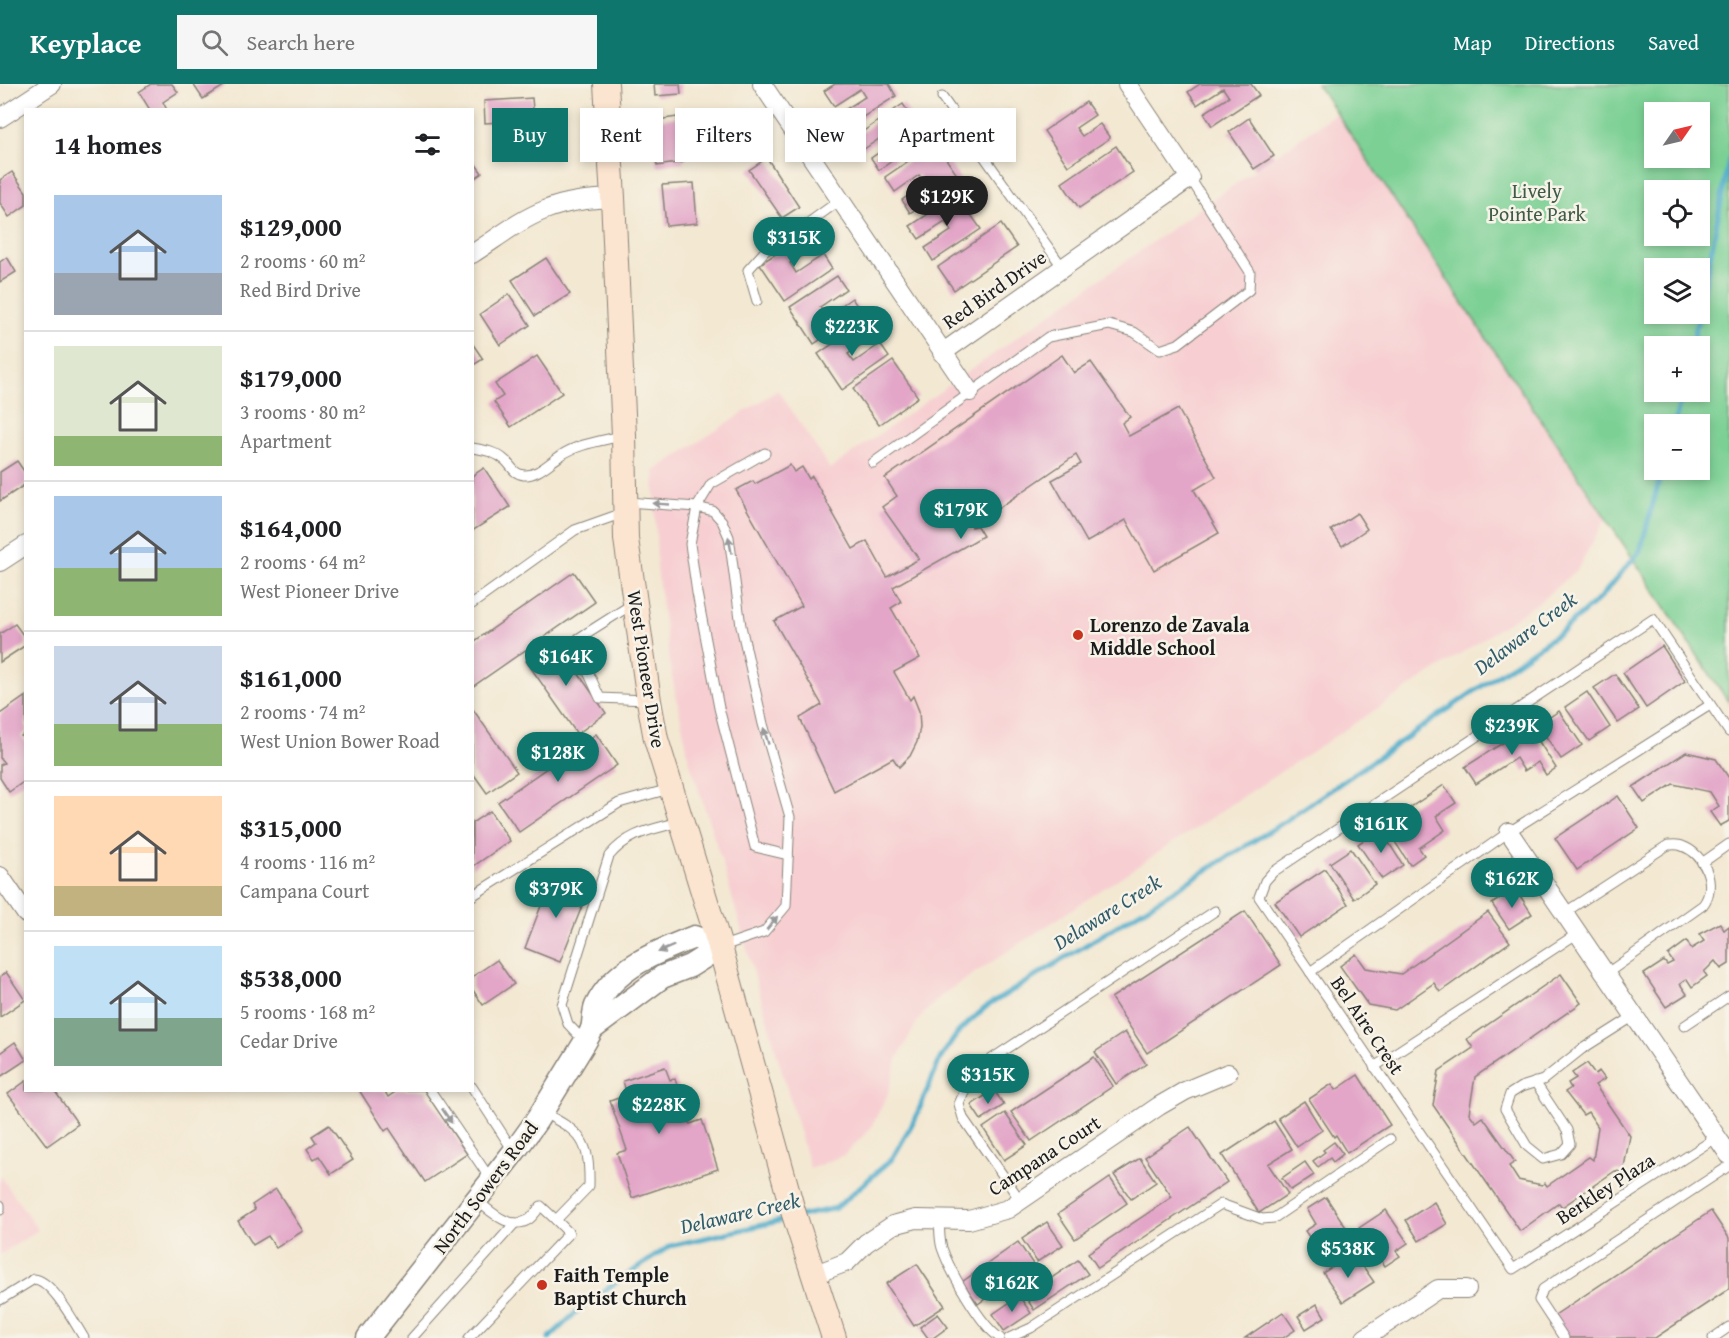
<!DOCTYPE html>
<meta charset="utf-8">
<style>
:root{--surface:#fff;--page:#f6f6f6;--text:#202124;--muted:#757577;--line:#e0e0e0;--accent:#0f766e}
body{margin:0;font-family:"Gentium Book Plus",serif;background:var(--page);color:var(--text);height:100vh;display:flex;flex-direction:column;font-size:22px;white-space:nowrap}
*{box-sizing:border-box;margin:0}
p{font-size:20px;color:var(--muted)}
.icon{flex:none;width:33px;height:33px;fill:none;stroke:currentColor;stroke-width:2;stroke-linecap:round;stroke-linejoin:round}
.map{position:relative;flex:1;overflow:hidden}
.side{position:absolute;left:24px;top:24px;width:450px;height:984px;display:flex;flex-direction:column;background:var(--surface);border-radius:0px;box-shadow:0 3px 9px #0003}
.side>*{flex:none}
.top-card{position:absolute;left:492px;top:24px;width:570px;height:54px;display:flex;gap:12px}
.needle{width:39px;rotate:56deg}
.buttons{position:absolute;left:1644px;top:18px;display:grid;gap:12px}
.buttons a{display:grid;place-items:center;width:66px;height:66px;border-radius:0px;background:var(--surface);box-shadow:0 3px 9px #0003;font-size:30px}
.price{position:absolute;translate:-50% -51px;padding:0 14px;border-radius:21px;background:var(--accent);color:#fff;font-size:20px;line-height:39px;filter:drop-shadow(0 2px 3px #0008)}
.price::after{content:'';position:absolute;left:50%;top:36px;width:18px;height:14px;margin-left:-9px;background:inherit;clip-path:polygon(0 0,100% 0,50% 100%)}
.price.selected{background:#222;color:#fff}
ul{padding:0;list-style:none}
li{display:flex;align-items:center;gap:18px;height:150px;padding:0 30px}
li+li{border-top:2px solid var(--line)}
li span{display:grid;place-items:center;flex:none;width:168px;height:120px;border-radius:0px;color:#555}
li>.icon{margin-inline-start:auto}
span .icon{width:72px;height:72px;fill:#fffc;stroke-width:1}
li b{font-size:26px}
h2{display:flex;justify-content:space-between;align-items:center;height:72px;padding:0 30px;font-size:26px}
.pill{padding:0 21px;border-radius:0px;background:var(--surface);box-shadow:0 3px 9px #0003;font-size:21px;line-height:54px}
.pill.selected{background:var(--accent);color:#fff}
header{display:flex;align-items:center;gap:36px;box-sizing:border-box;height:84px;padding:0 30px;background:var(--accent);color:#fff}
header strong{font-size:28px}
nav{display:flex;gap:33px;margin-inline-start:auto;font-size:21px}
.search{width:420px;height:54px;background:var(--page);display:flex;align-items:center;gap:15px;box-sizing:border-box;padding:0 21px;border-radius:0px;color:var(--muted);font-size:22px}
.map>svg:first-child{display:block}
</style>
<header>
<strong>Keyplace</strong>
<div class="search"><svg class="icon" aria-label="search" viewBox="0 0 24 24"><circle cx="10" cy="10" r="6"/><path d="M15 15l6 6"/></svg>Search here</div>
<nav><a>Map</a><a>Directions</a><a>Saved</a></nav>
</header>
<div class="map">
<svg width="1729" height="1254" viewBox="0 0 1729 1254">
<rect width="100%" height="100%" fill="#f7f3e8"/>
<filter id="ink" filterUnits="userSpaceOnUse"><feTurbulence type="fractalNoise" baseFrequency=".0167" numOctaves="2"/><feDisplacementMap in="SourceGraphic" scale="12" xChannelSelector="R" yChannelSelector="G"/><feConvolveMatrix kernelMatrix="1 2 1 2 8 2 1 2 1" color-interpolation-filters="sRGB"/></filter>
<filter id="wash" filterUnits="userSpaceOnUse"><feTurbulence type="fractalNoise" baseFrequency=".008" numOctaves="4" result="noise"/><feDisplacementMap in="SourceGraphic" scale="24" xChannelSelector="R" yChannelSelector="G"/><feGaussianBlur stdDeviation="1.35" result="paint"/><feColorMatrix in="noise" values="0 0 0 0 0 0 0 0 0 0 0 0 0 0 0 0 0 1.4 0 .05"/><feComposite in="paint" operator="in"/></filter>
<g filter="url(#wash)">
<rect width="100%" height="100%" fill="#f3e8d2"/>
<g fill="#f7cfd2">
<path d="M1336,29L1606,434L1577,486L1539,518L943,910L919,935L898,973L887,1012L870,1045L844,1071L810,1085L722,778L690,679L670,583L657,485L654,387L778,306L830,385Z"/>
<path d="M0,1091L38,1146L0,1171Z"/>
</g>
<path fill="#7bd094" stroke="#4c7658" stroke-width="1.5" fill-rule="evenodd" d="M1317,0H1729V619ZM1654,28H1700V74H1654ZM1654,106H1700V152H1654ZM1654,184H1700V230H1654ZM1654,262H1700V308H1654ZM1654,340H1700V386H1654Z"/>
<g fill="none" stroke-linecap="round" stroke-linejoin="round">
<g stroke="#4babca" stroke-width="5">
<path d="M1700,226L1729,76"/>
<path d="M1692,262L1699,230"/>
<path d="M1674,340L1683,308"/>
<path d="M800,1132L836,1124L892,1075L916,1033L940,975L959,947L986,923L1281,740L1562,547L1601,513L1640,467L1662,386"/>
<path d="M549,1254L586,1219L670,1162L788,1135"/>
</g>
</g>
<g id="blocks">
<g fill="#e3a6c8">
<path d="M151,0H172L178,8L163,18L167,26H150L139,8Z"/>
<path d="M193,0H227L203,15Z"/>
<path d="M654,0H680L681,10L655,12Z"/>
<path d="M835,0H889L896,12L849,42L840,29L865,13L860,5L834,22L824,7Z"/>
<path d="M1200,0H1251L1259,11L1212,42L1204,29L1229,13L1223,4L1197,21L1188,8Z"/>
<path d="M532,14L534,36L485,39L484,17Z"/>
<path d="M1086,18L1095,31L1076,44L1082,52L1100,40L1110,54L1068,82L1044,47Z"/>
<path d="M903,20L925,54L879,86L871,74L897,56L891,47L864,65L855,53Z"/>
<path d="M677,33L684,78L657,82L650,37Z"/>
<path d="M1249,34L1274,72L1254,85L1229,48Z"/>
<path d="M935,59L960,95L910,129L902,116L925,100L919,91L895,108L885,93Z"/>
<path d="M1116,62L1133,88L1079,124L1062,99Z"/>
<path d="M767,74L799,123L782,134L749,86Z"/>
<path d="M472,75L482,89L472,96Z"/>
<path d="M12,88L26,108V121L9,133L0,119V96Z"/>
<path d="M694,99L697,139L666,142L662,101Z"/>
<path d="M957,111L981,145L933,177L925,164L951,147L945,138L919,155L910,142Z"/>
<path d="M1001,140L1017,163L954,206L938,183Z"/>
<path d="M808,149L817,162L790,179L796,189L823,171L832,185L785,217L760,180Z"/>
<path d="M7,173L16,188L0,198V178Z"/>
<path d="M546,174L570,210L535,232L512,196Z"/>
<path d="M837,192L846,205L820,223L826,232L852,214L861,228L814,260L790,223Z"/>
<path d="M509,210L530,241L500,261L480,230Z"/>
<path d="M865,238L874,252L848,270L854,278L880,260L889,273L842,306L818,270Z"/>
<path d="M472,259L483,275L472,282Z"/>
<path d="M1062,271L1074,289L1091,278L1130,333L1122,339L1129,352L1178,325L1216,393L1194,406L1219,449L1154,486L1126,436L1087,458L1052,396L1081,380L1076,371L971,443L977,442L983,452L893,503L901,518L891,524L920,574L894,588L910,616L913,612L919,627L920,643L917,658L910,672L899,683L893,674L834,707L800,634L822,621L774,537L802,522L736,406L753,397L755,400L790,381L794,388L802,383L809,395L812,392L853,465L867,457L887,493L919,475L882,423L897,412L885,394Z"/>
<path d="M537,272L562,309L511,343L494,318L503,312L495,300Z"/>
<path d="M893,277L918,313L879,341L853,305Z"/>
<path d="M17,377L26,390V400L0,417V388Z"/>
<path d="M484,384L510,423L472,447V392Z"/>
<path d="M1357,429L1367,445L1342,462L1331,446Z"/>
<path d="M574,488L595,518L472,603V559Z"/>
<path d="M15,540L26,555V561L0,578V550Z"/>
<path d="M555,556L606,629L577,650L526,577Z"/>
<path d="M1662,562L1685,597L1646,624L1623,589Z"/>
<path d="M1615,590L1639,625L1618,639L1594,604Z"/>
<path d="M1587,608L1610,643L1589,657L1565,623Z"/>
<path d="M26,612V648L21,652L26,658V696L9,708L0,694V681L4,679L0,674V630Z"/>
<path d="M472,624L517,688L487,709L472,688Z"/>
<path d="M1559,627L1582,661L1561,675L1538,641Z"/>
<path d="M1529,642L1556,684L1546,691L1538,678L1524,687L1516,674L1476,700L1465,683Z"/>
<path d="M596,650L617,681L519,748L498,718Z"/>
<path d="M1686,668L1716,675L1729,694V737L1720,742L1710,728L1719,722L1710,708L1673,700L1644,719L1633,703Z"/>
<path d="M1444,701L1456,719L1436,732L1445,746L1419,764L1424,771L1410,781L1384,741Z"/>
<path d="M1618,712L1639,744L1577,786L1555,754Z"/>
<path d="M490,727L510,757L472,783V739Z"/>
<path d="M1380,745L1403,781L1382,795L1358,760Z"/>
<path d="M1351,765L1375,800L1354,815L1330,779Z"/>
<path d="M1325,785L1348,820L1299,853L1275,818Z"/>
<path d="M552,793L588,807L560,878L525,864Z"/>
<path d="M1515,804L1532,830L1509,845L1492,820Z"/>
<path d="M1245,827L1281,881L1147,969L1111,914Z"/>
<path d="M1488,828L1510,858L1440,908L1434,899L1395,926L1368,921L1340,882L1356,870L1366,884L1401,890Z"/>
<path d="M1720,839L1724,846L1729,842V880L1721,885L1715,877L1704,888L1707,892L1692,903L1687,895L1680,900L1687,910L1666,923L1644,890L1664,877L1667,881L1673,878L1668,871L1687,857L1691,865L1704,857L1699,850Z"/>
<path d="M497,876L514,900L483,921L472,905V893Z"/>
<path d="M6,888L25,916L0,933V893Z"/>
<path d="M1561,890L1581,919L1475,993L1469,1029L1476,1038L1483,1033L1515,1078L1509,1082L1518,1096L1542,1101L1545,1099L1547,1102L1589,1073L1593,1076L1598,1043L1588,1028L1583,1031L1565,1008L1571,1004L1568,999L1576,994L1572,989L1587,979L1595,990L1599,987L1605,995L1595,1001L1630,1052L1623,1088L1615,1087L1562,1123L1559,1119L1520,1147L1433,1021L1439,987L1473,964L1467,955Z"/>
<path d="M1125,948L1146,980L1116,1000L1095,968Z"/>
<path d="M15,958L26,976L0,993V969Z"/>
<path d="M1094,973L1113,1002L1031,1057L1011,1028Z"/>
<path d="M665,983L670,996L675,995L690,1040L702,1036L718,1085L632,1114L617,1069L627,1066L610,1017L627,1011L623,997Z"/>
<path d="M1358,991L1390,1041L1347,1069L1336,1051L1334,1053L1309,1015L1332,1000L1336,1006Z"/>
<path d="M26,997V1006H54L78,1040L47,1062L8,1010Z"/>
<path d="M359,1006H384L388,1013L398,1006H424L467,1070L425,1098L389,1044L385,1047Z"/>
<path d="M994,1006L1004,1021L981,1036L971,1021Z"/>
<path d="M1304,1017L1322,1046L1297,1063L1278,1034Z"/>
<path d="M1005,1029L1027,1061L1004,1076L983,1044Z"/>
<path d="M1274,1037L1292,1065L1268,1080L1288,1110L1259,1129L1222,1071Z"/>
<path d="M329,1041L353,1076L331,1090L319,1072L314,1075L307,1065L316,1058L312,1052Z"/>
<path d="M1190,1043L1227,1098L1098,1184L1088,1169L1172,1113L1145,1073Z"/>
<path d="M1334,1058L1343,1070L1333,1078L1330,1074L1318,1083L1313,1077L1325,1068L1323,1066Z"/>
<path d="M1140,1074L1156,1098L1131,1115L1114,1091Z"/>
<path d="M1305,1078L1314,1091L1291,1106L1282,1094Z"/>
<path d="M1110,1094L1127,1119L1075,1155L1058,1130Z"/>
<path d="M276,1105L303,1147L276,1164L268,1152L253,1161L238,1137L255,1126L252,1121Z"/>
<path d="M1326,1113L1353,1154L1335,1166L1326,1152L1314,1160L1305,1147L1316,1140L1307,1125Z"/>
<path d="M1434,1118L1447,1140L1419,1157L1406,1136Z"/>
<path d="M1386,1126L1408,1159L1396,1167L1400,1172L1385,1182L1359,1144Z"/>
<path d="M1711,1127L1729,1154V1205L1655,1254H1566L1552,1233Z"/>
<path d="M1047,1138L1063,1161L1037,1178L1022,1155Z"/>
<path d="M1018,1158L1033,1180L978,1220L962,1198Z"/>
<path d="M1344,1175L1350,1185L1360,1178L1374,1198L1343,1218L1323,1189Z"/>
<path d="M1078,1176L1088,1190L1034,1226L1025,1212Z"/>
<path d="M917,1180L945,1222L914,1242L886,1200Z"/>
<path d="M1019,1212L1031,1229L1004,1247L993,1230Z"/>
<path d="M1317,1220L1325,1233L1306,1245L1298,1232Z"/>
<path d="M1283,1228L1295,1246L1283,1254H1245Z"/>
<path d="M938,1230L948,1243L933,1254H928L920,1243Z"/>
</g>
</g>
</g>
<g filter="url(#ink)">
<use href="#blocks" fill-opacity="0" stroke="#888277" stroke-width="1.5"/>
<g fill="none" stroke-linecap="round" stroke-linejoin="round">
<defs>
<g id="service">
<path d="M942,13L1063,184"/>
<path d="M757,217L748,186L765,167L800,145L840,116"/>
<path d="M472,364C486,366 496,368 506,377C512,383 514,390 524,391C537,392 549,379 560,372C577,360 601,357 621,352"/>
<path d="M765,369L711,400L697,423L690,460L697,509L719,624L755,763L788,771"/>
<path d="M873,379L1048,253L1109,241L1134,248L1160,266L1178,260L1249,206L1250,188L1190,94"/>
<path d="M627,418L697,423L713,427L722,437L729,453L741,542L763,640L790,733L786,822L764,848L720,863"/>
<path d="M634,519L579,554L583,577L600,614L646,616"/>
<path d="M472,520L575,446L623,429"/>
<path d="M1702,779L1729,760"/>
<path d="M472,812L619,719L669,705"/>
<path d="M1564,829L1668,761C1672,761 1678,760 1682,762C1705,770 1718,801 1703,821L1606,890"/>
<path d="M1310,888L1509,748L1710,621"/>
<path d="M1684,942L1729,912"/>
<path d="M584,957L568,940L562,921L609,772C629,748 651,746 679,738"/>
<path d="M1374,983L1578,849"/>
<path d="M1535,998L1567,1046L1570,1060L1561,1070L1543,1075L1527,1062L1505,1025L1510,1010L1521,1003L1543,996L1582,965L1634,932"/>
<path d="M472,1003L514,1068"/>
<path d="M430,1006L491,1096"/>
<path d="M1717,1053L1513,1185L1259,813L1265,797L1273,788L1653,535L1729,648"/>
<path d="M476,1116C490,1126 509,1147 528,1136C533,1133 537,1126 541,1122L556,1136L589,1102C590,1056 581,1048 542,1028"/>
<path d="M1020,1116L963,1034L959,1020L971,993L993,974L1215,827"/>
<path d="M0,1121V1126"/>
<path d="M939,1136C940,1145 939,1155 942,1164C950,1187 980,1241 1000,1254"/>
<path d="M0,1216L34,1195C52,1196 74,1238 84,1254"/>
<path d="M412,1254L515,1139"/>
<path d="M469,1254L569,1149L556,1136"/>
<path d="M1009,1254L1031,1244L1221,1120L1262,1135L1274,1134L1390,1055"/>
<path d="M1564,1254L1539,1216L1543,1205L1729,1082"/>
<path d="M1713,1254L1729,1243"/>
</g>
<g id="minor">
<path d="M762,0L970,308"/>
<path d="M0,34L52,0"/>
<path d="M472,170C496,155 519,136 545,126C567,117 590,115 613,114"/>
<path d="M942,269L1190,94L1127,0"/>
<path d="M0,478L26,461"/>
<path d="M1509,748L1729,1071"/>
<path d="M0,792L26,830"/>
<path d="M813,1191L847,1178L866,1159L893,1141L916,1135L969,1136L1008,1125L1159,1022L1185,1007L1228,989"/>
<path d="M1365,1254L1438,1205H1467"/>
</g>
<g id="tertiary">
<path d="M592,945L662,893L690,882L720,863"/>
<path d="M368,1254L517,1064L537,1036L585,958C587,954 590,950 592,945C594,938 593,929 596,922C614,884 658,867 694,853L720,863"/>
</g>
<path id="secondary" d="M606,0L613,114L624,351L626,455L649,617L656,655L720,863L793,1127L834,1254"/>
</defs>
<use href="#service" stroke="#888277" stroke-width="11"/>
<use href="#minor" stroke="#888277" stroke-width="20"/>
<use href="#tertiary" stroke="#888277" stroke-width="25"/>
<use href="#secondary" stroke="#888277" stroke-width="26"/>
<use href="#service" stroke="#fff" stroke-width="9"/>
<use href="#minor" stroke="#fff" stroke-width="18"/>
<use href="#tertiary" stroke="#fff" stroke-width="22"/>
<use href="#secondary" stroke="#fce5d0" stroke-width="24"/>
</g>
<defs><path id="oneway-solid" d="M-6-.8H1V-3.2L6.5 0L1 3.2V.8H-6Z" transform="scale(1.5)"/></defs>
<g fill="#999">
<use href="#oneway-solid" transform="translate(661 420) rotate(-177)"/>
<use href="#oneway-solid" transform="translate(730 461) rotate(-101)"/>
<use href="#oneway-solid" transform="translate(766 652) rotate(-107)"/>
<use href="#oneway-solid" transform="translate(772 839) rotate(-51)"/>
<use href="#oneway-solid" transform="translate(666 865) rotate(157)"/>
<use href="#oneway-solid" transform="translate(447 1032) rotate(56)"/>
</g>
</g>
<g fill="#c8321e" stroke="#f7f3e8" stroke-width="2">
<circle cx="1078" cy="551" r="6"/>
<circle cx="542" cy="1201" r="6"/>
</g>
<g text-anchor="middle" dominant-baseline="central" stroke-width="5" stroke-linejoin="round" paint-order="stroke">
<g font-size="20" fill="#3d5b46" stroke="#f7f3e8">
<text x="1537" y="106">Lively<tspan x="1537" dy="23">Pointe Park</tspan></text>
</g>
<g font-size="20" fill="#1c1c1c" stroke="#f7f3e8">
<text transform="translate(994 205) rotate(-35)">Red Bird Drive</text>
<text transform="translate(647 585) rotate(81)">West Pioneer Drive</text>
<text transform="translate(1368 941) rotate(56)">Bel Aire Crest</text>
<text transform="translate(1044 1071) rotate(-33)">Campana Court</text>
<text transform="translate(485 1103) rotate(-53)">North Sowers Road</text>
<text transform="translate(1605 1104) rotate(-33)">Berkley Plaza</text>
</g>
<g font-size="20" font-weight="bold" fill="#1c1c1c" stroke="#f7f3e8" text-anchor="start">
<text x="1090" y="540">Lorenzo de Zavala<tspan x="1090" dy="23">Middle School</tspan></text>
<text x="554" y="1190">Faith Temple<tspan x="554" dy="23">Baptist Church</tspan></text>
</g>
<g font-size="21" font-style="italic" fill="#315c6a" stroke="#f7f3e8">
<text transform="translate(1525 549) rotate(-37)">Delaware Creek</text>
<text transform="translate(1107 828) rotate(-32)">Delaware Creek</text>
<text transform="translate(740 1129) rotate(-13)">Delaware Creek</text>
</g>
</g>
</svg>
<div class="buttons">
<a><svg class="needle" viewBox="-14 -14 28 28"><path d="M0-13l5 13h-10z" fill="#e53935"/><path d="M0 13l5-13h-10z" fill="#757577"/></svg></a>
<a><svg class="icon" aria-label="locate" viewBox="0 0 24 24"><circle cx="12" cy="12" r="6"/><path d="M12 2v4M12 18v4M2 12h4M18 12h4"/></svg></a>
<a><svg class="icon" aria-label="layers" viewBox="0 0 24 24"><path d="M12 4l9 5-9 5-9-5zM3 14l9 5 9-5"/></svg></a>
<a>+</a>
<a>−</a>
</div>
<b class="price selected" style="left:947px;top:143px">$129K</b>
<b class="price" style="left:794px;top:184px">$315K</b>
<b class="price" style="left:852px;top:273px">$223K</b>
<b class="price" style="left:961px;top:456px">$179K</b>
<b class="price" style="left:566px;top:603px">$164K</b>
<b class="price" style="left:1512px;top:672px">$239K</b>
<b class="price" style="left:558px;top:699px">$128K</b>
<b class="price" style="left:1381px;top:770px">$161K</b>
<b class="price" style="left:1512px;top:825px">$162K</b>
<b class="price" style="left:556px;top:835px">$379K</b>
<b class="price" style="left:988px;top:1021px">$315K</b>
<b class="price" style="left:659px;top:1051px">$228K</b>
<b class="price" style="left:1348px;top:1195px">$538K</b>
<b class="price" style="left:1012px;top:1229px">$162K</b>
<div class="top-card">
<a class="pill selected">Buy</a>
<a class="pill">Rent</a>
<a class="pill">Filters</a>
<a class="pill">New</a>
<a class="pill">Apartment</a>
</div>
<section class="side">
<h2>14 homes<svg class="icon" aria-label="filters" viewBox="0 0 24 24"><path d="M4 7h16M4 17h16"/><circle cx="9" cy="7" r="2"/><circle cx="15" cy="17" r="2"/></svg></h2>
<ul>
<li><span style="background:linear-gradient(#a9c7e8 65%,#9aa5b1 0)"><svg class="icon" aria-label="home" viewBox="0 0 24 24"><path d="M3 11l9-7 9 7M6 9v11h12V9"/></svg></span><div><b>$129,000</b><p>2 rooms · 60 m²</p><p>Red Bird Drive</p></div></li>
<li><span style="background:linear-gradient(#dfe7d0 75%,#8fb573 0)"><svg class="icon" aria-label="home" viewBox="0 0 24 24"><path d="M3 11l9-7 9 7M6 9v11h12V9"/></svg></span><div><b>$179,000</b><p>3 rooms · 80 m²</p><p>Apartment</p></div></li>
<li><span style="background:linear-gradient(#a9c7e8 60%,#8fb573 0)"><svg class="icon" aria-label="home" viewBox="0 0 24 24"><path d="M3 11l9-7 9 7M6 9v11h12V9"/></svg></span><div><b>$164,000</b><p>2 rooms · 64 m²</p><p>West Pioneer Drive</p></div></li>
<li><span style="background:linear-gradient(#c9d6e8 65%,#8fb573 0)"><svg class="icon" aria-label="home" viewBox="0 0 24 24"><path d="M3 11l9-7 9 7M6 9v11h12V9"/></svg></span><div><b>$161,000</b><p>2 rooms · 74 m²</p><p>West Union Bower Road</p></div></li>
<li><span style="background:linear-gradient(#ffd9b3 75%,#c2b280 0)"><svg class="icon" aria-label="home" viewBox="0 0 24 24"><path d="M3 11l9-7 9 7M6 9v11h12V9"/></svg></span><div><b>$315,000</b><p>4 rooms · 116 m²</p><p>Campana Court</p></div></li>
<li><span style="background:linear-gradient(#bfe0f5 60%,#7fa58c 0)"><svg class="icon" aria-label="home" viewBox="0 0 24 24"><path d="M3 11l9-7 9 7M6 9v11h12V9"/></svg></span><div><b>$538,000</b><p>5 rooms · 168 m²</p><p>Cedar Drive</p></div></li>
</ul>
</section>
</div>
